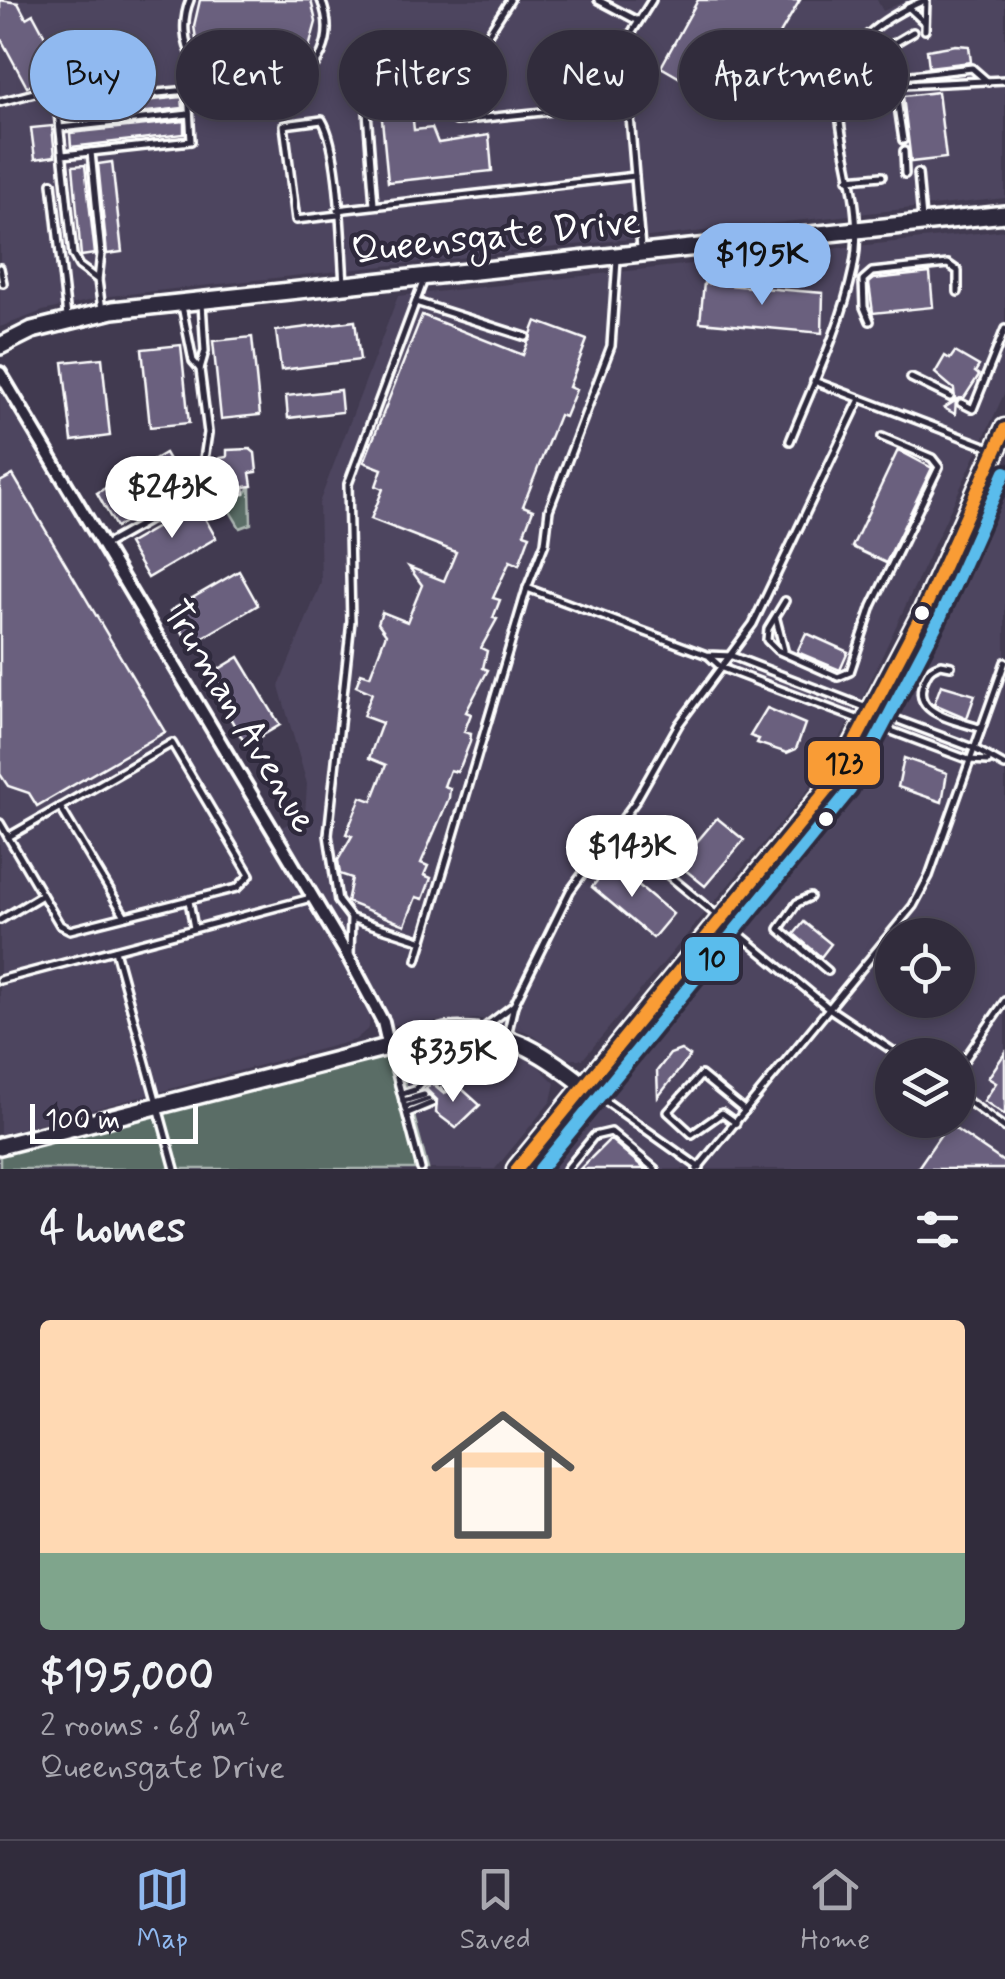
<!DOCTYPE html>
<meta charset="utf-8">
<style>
:root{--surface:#312c3c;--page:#393443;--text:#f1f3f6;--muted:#a8a7af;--line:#4c4856;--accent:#90b9f0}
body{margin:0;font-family:Mynerve,sans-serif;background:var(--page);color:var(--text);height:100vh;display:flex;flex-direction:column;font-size:38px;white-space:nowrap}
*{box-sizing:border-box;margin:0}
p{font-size:32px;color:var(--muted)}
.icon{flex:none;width:55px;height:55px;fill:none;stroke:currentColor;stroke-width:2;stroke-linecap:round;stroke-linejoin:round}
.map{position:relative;height:1169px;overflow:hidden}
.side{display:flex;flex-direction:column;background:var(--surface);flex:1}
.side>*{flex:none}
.hud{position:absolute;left:30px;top:30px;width:945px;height:90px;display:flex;gap:20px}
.tools{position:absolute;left:875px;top:918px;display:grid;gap:20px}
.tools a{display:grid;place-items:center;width:100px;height:100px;border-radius:50%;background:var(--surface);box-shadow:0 5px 15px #0003,0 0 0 2px var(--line);font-size:50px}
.scale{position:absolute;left:30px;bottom:25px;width:168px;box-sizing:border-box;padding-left:10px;border:5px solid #fff;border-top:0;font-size:28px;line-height:35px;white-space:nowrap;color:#fff;-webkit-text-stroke:8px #2f2a3d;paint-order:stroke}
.price{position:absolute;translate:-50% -85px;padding:0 22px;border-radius:35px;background:#fff;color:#222;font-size:32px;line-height:65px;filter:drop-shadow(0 2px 5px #0008)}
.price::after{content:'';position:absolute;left:50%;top:60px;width:30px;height:22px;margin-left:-15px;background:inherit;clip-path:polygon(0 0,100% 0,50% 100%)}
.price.selected{background:var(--accent);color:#111}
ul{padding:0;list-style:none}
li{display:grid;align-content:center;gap:20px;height:530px;padding:0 40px}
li+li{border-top:2px solid var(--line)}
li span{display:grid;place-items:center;height:310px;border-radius:10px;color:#555}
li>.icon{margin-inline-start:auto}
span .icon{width:180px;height:180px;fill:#fffc;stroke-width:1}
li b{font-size:42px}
h2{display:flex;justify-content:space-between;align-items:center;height:120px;padding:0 40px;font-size:42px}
.pill{padding:0 35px;border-radius:45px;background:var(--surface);box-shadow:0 5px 15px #0003,0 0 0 2px var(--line);font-size:35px;line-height:90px}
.pill.selected{background:var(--accent);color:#111}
.tab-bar{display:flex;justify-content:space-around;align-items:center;height:140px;border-top:2px solid var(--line);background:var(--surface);font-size:28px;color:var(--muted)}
.tab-bar a{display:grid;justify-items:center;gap:5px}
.tab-bar .selected{color:var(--accent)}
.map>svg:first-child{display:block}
</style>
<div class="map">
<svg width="1005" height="1169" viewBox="0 0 1005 1169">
<rect width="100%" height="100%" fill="#413a50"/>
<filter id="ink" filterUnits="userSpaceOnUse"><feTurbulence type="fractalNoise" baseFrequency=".01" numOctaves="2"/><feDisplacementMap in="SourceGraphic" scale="20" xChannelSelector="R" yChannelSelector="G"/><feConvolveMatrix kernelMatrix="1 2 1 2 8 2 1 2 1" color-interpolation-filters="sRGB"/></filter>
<g filter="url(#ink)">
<g fill="#4d455e" fill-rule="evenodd">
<path d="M0,0H877L883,11L907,0H1005V198L110,296L43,311L0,327Z"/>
<path d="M1005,230V392L857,710L807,791L583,1059H569L527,1032L480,1019L393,1025L277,830L305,814L307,784L279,686L321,583L319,503L398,296Z"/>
<path d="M0,391L370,1009L369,1028L355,1040L0,1134Z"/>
<path d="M1005,469V1169H537L849,788L897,701ZM892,935H958V1000H892ZM892,1055H958V1120H892Z"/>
<path d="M454,1041L512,1050L533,1061L555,1083L551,1101L495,1169H428L397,1052Z"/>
</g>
<g fill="#5a6d66" stroke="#acb6b2" stroke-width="2.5">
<path d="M250,487L251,524L240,528L222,498L245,494Z"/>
<path d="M397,1052L428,1169H0V1155Z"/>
</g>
<g fill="#6a607e" stroke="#fff" stroke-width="2.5">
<path d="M0,0L18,3L26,18L33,14L62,68L27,87L0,37Z"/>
<path d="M200,0H311L316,22L306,59L293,73L257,86L220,75L197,45L194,26Z"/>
<path d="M698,0H800L764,61L737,45L708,94L661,67Z"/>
<path d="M956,45L969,46L971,62L929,67L927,50Z"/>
<path d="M407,64L414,130L432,128L438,143L489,135L492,171L388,182L377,67Z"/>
<path d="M938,92L946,158L911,162L903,96Z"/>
<path d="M182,97L183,108L67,121L65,109Z"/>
<path d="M184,121V134L71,147L70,133Z"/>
<path d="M52,126L55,156L35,159L31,128Z"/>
<path d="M112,162L122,252L107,254L98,164Z"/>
<path d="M85,165L95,254L81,256L73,166Z"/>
<path d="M930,273L933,307L873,313L869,283L874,279Z"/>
<path d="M704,283L823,293L822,333L700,322Z"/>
<path d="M422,315L523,355L536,321L587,340L569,387L576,390L565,417L559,415L523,506L533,510L524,533L530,535L519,565L510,561L493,598L500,600L493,618L497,619L481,648L487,651L483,668L488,670L466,712L471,714L464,732L471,734L470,742L461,765L457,772L450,770L444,786L450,788L449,798L421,863L428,866L424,875L431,878L423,899L416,897L405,925L347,902L352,878L340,874L338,860L352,836L346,834L361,797L372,801L386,765L369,758L382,723L363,716L372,693L356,686L361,673L370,676L386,634L378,623L382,612L407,622L422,585L409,567L444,581L456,552L371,519L383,489L376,486L382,469L364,462Z"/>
<path d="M355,321L360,360L281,370L276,331Z"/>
<path d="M252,337L260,415L221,419L213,341Z"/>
<path d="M181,345L189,423L150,427L142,349Z"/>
<path d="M955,352L979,366L975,372L979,375L964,398L956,399L955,414L944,408L955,401L954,389L935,373L945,356L950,359Z"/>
<path d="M102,358L110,436L72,441L63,362Z"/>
<path d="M340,390L342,412L288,418L286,396Z"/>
<path d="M250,449L255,453L257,472L250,473L252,486L244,487L245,494L226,496L225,489L218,490L220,458L227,457V450Z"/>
<path d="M898,450L932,468L886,563L852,547Z"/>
<path d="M165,453L185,487L116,527L97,493Z"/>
<path d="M13,475L165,732L37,806L29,793L8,786L0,774V482Z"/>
<path d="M197,504L216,538L148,578L128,544Z"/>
<path d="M239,571L258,605L190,645L170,611Z"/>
<path d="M806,633L848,652L840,670L797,652Z"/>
<path d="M239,657L280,725L246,745L206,677Z"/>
<path d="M941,685L975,695L967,718L934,704Z"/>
<path d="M767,708L805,724L796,749L787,753L757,743L759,739L750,736Z"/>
<path d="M904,758L947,773L942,802L898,787Z"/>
<path d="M717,818L744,840L705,886L678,864Z"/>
<path d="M612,863L673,914L653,938L592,887Z"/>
<path d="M804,922L831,944L821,957L794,934Z"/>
<path d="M681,1050L690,1056L658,1097L657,1071L670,1054Z"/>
<path d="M1005,1053V1115L984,1101L996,1083L988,1078Z"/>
<path d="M431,1083L443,1093L461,1088L480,1105L456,1128L436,1113L437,1100L426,1089Z"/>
<path d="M948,1124L1005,1163V1169H917Z"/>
<path d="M609,1140H611L645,1169H580Z"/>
</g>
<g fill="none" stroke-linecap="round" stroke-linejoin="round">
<defs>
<g id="lane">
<path d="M190,0C182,19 183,43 194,60C242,134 354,78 321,0"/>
<path d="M598,0L638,21"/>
<path d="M908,7L923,21"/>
<path d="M925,30L926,0"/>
<path d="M890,45L883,61L888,72L903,76L972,68L988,82"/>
<path d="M841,81L862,79L884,49L913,32"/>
<path d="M455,86L510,0"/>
<path d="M895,86L903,140"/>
<path d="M840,88L1005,80"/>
<path d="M0,102L42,91L86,61"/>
<path d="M60,128L189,114"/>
<path d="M904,151L905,174"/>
<path d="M91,152L101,254L98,280"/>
<path d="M63,155L191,141L188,90L57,103L73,255L79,266L98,280L102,310"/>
<path d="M918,173L922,219"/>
<path d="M848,179L882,176"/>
<path d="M52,183L67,317"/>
<path d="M374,205L363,58L450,57L456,121L629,103"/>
<path d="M337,210L635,176"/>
<path d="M338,215L296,220L284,125L322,120C340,150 341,244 344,283"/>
<path d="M641,248L624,45L652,0"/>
<path d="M0,268L3,283"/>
<path d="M416,302L526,337"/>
<path d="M182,306L193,361L200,369"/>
<path d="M870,321L864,307L863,280L872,272L948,264L958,271V292"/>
<path d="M911,378L950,397"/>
<path d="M814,381L993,449"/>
<path d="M961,403L973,409L1005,329"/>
<path d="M790,441C812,386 841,328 853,270C877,156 769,67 925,0"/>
<path d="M993,474L1005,469"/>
<path d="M105,545L199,492L208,433L200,369L205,351L202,303"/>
<path d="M527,588L707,655L732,656L867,708"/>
<path d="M785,601L768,629L767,640L777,650L838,677L850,672L872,606L939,467L932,458L882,437"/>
<path d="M776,619L784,650"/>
<path d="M710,657L722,668L860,720"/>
<path d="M951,666L941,664C930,668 928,671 924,681C910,714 956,720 979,728"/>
<path d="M877,712L973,748L1005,766"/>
<path d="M870,723L969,760L988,761"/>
<path d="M60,807L125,916"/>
<path d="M0,823L60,925L70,930L237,888L250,875L172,743L8,837"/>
<path d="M615,831L830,1009L899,1055"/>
<path d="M810,897L797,903L779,929L828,971"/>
<path d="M189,901L194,928"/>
<path d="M0,920L42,895"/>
<path d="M423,941L351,918L338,901L328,835L351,621L348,484L423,282"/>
<path d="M115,950L175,1169"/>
<path d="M350,955L351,918"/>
<path d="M417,960L527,588L545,543L549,510L611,346L617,260"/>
<path d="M0,980L311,898"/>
<path d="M485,1027L514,1005"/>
<path d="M507,1036L514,1005L570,891L635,802L679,724L753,624L860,399"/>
<path d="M389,1047L421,1169"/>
<path d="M958,1069L1005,1001"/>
<path d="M436,1080L444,1070L459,1068"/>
<path d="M440,1084L456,1070"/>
<path d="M445,1087L459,1068L470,1067"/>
<path d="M587,1088L700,1168"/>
<path d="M402,1094L415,1090L431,1072L444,1070"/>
<path d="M958,1094L1005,1128"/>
<path d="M403,1101L424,1095"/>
<path d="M405,1107L428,1099"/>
<path d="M408,1113L432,1103"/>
<path d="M736,1123L722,1113L692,1134L668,1112L701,1075L745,1111"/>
<path d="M567,1169L594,1136L611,1132L655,1169"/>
<path d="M697,1169L913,906L929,876L1005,662"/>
</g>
<path id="street" d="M0,373L349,958L383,1022L388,1044"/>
<g id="secondary">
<path d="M0,346L32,330L113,310L1005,214"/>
<path d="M0,1146L446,1032C505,1028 540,1050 585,1086"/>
</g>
<path id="primary" d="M517,1169L835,780L923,612L1005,429"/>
</defs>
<use href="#lane" stroke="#fff" stroke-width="12"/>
<use href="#street" stroke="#fff" stroke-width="18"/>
<use href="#secondary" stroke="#fff" stroke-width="22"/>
<use href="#primary" stroke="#fff" stroke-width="25"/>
<use href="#lane" stroke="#2f2a3d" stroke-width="5"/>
<use href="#street" stroke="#2f2a3d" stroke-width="10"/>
<use href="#secondary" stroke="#2f2a3d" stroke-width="15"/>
<use href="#primary" stroke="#2f2a3d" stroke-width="18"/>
<defs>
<path id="bus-1" d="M517,1169L835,780L923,612L1005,429"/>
<path id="bus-2" d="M540,1169L850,790L939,620L1005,472"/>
</defs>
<use href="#bus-1" stroke="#2f2a3d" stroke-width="20"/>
<use href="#bus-2" stroke="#2f2a3d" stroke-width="20"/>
<use href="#bus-1" stroke="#f99c36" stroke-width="12"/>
<use href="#bus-2" stroke="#5abcec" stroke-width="12"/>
</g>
</g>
<g fill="#fff" stroke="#2f2a3d" stroke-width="4">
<circle cx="922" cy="613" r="9"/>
<circle cx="826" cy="819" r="9"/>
</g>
<g text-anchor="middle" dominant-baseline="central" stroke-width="9" stroke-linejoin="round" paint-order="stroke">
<g font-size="38" fill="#fff" stroke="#2f2a3d">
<text transform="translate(496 237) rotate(-6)">Queensgate Drive</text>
<text transform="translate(239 717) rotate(59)">Truman Avenue</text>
</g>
</g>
<g stroke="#2f2a3d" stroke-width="4">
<rect x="806" y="739" width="76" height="48" rx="10" fill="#f99c36"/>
<rect x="683" y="935" width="58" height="48" rx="10" fill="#5abcec"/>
</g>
<g font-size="28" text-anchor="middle" font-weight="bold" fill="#111">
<text x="844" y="773">123</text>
<text x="712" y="968">10</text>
</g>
</svg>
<div class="tools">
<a><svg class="icon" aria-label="locate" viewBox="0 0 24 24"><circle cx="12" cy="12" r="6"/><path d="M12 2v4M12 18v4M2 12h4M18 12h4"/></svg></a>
<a><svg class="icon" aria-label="layers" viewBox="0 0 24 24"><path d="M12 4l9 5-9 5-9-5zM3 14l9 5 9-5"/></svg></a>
</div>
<div class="scale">100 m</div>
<b class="price selected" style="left:762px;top:308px">$195K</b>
<b class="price" style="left:172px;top:541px">$243K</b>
<b class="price" style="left:632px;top:900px">$143K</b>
<b class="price" style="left:453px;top:1105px">$335K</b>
<div class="hud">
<a class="pill selected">Buy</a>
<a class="pill">Rent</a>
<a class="pill">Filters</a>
<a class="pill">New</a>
<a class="pill">Apartment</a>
</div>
</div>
<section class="side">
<h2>4 homes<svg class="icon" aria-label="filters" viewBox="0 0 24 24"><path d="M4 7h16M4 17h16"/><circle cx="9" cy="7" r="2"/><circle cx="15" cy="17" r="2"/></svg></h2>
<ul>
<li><span style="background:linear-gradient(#ffd9b3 75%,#7fa58c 0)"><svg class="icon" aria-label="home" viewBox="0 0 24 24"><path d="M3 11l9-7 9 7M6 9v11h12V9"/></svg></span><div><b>$195,000</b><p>2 rooms · 68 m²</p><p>Queensgate Drive</p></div></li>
</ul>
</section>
<nav class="tab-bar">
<a class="selected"><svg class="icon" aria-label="map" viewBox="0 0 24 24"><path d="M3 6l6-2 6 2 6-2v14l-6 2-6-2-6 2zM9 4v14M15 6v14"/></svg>Map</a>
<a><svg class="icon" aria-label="saved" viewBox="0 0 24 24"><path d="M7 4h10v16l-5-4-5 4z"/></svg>Saved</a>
<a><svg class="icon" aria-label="home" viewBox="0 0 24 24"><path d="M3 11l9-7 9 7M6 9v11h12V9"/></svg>Home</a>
</nav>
